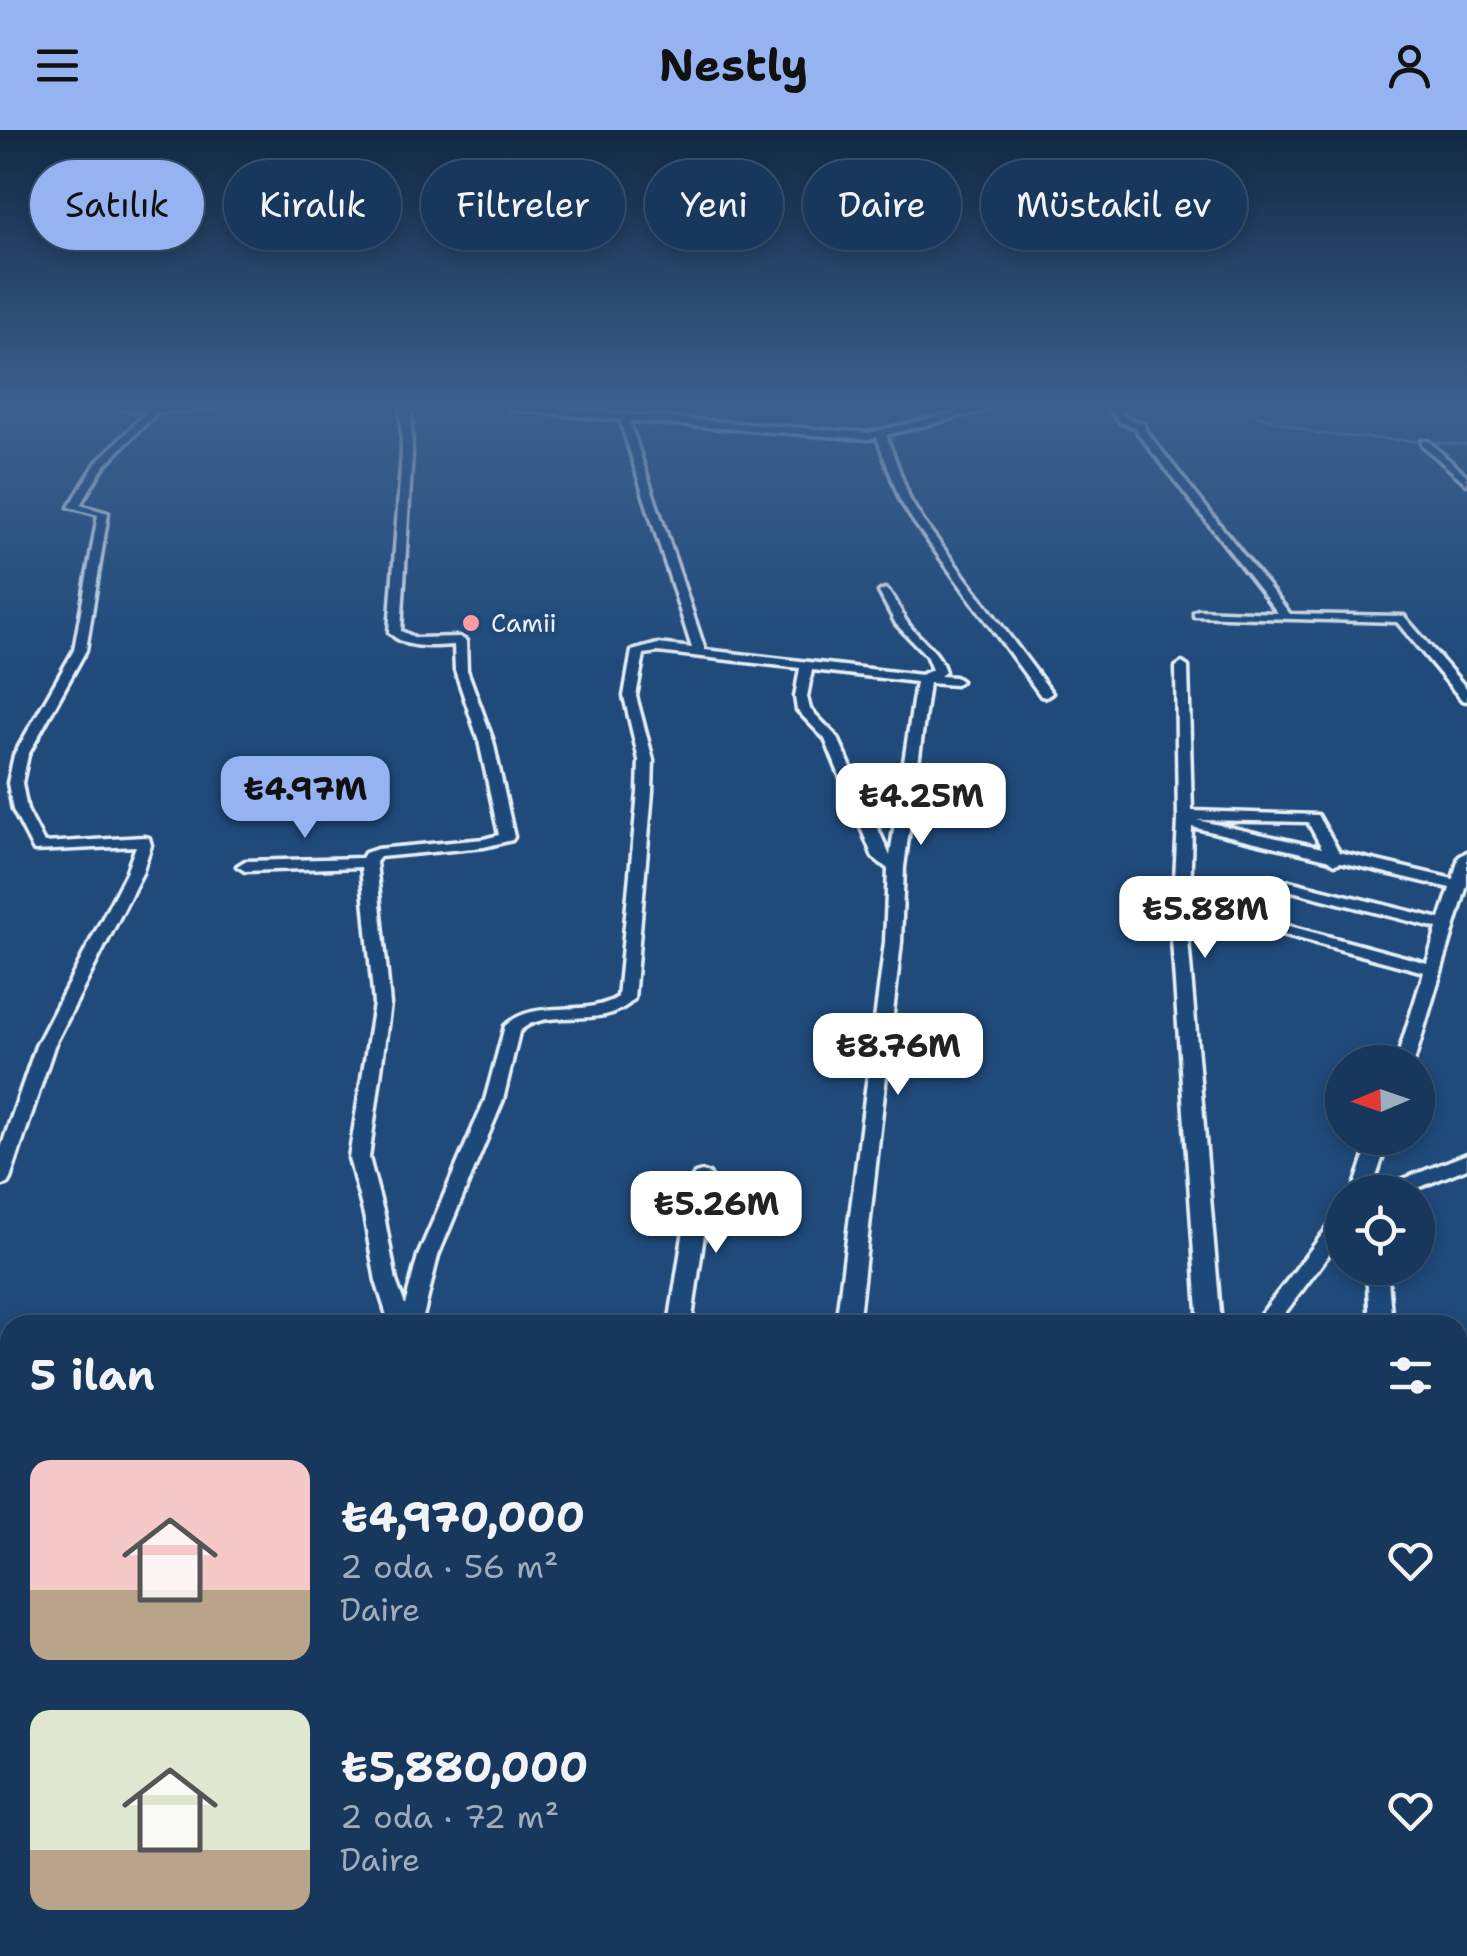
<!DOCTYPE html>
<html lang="tr">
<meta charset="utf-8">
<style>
:root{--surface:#17385c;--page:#203f62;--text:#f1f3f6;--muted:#9eacbb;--line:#365272;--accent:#95b2f1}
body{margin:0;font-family:"Shantell Sans",sans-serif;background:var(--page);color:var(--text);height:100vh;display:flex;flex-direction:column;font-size:38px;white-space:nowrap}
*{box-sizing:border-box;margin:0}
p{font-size:32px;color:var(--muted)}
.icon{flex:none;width:55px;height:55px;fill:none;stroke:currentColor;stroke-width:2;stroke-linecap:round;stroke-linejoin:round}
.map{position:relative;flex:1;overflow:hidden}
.side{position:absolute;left:0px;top:1185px;width:1468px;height:642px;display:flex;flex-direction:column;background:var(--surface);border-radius:30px 30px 0 0;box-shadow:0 5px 15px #0003,0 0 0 2px var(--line)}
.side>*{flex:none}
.hud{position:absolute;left:30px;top:30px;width:1408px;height:90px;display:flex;gap:20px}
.needle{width:65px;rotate:268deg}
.buttons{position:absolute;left:1325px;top:915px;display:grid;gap:20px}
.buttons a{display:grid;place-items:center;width:110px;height:110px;border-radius:50%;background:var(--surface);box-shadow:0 5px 15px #0003,0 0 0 2px var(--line);font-size:50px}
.price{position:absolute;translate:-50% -85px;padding:0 22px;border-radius:20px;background:#fff;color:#222;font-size:32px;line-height:65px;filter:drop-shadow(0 2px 5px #0008)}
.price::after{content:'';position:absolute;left:50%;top:60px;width:30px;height:22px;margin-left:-15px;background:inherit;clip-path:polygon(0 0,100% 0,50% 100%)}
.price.active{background:var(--accent);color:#111}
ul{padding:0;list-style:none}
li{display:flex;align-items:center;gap:30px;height:250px;padding:0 30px}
li span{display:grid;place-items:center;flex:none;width:280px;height:200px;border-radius:20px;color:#555}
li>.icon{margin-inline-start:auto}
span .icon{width:120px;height:120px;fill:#fffc;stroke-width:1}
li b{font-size:42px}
h2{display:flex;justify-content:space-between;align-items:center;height:120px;padding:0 30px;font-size:42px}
.pill{padding:0 35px;border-radius:45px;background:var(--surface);box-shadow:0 5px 15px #0003,0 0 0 2px var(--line);font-size:35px;line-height:90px}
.pill.active{background:var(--accent);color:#111}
header{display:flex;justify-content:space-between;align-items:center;height:130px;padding:0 30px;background:var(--accent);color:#111;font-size:45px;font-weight:700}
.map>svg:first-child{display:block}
</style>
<header><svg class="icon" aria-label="menu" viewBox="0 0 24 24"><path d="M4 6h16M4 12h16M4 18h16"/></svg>Nestly<svg class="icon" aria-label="person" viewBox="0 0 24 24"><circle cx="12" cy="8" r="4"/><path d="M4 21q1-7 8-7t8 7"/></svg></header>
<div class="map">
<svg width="1467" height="1826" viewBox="0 0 1467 1826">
<rect width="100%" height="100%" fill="#1f4a7a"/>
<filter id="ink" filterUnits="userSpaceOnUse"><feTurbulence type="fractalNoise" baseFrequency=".01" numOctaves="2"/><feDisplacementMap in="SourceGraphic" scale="20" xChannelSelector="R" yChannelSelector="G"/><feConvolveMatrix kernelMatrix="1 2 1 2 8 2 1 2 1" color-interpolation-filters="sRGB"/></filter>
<g filter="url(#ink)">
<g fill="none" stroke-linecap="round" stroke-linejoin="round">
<g stroke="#84a7c3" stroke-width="2.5">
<path d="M1237,279L1318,304L1467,315"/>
<path d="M851,302L881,300"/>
</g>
<defs>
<g id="minor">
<path d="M122,279H215L157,282L104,336L80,375L108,383L86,520L28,625L22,653L27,680L44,713L144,707L149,708L151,715L142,743L54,916L10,1049L7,1054L0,1056V1021L36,916L126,743L136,716L34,721L13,680L8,653L14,625L74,520L98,385L69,377L97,332L147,282Z"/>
<path d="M401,279H411L412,323L401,501L416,508L460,507L466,511L467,540L493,611L514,707L512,710L484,717L380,727L376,732L390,874L369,1028L384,1085L396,1151L405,1175L418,1126L485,970L505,896C535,867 585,889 618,867L638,662L639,630L624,566L632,521L658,514L692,518L620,290L508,279H553L868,303L972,279H989L886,305L910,370L923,391L1052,563L1046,567L1041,566L914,392L900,370L877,307L868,309L629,291L705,520L921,545L932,540L926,525L896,494L879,462L885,459C896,466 899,480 906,491C919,510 939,519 945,542L940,546L955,547L961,551L955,555L929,553L904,737L901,812L858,1195H836L885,812L888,739L873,727L825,609L797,580L795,567L800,538L658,522L644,524L636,566L653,630L652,662L634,869C602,903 546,874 519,902L503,970L438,1126L421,1195H390L376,1151L364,1085L349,1028L374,874L361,737L245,741L237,736L245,731L362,728L365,723L377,719L484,709L499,705L479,611L455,540L454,515C431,516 406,520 389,502L402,323ZM812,540L916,552L890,726L838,608L810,579L807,567Z"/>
<path d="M1108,279H1117L1126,288L1144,294L1146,301L1290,484L1404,486L1467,559V571L1462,570L1397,492L1194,486V482L1198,480L1278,483L1138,303L1136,298L1120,292Z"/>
<path d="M1422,311H1428L1467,346V354L1422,315Z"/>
<path d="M1182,533L1188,537L1192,681L1318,685L1339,722L1453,749L1459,727L1467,722V755L1414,932H1396L1424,842L1189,779L1188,810L1221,1195H1199L1172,810L1178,691L1176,537ZM1197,690L1308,692L1322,718ZM1192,697L1327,729L1335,734L1341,732L1450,758L1440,789L1289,751L1281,756L1284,759L1437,798L1427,833L1190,769Z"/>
<path d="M1371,1008H1389L1371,1062H1353Z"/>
<path d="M1467,1024V1038L1408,1062H1380L1383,1057Z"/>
<path d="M702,1042L709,1044L712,1049L691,1195H669L692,1049L695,1044Z"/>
<path d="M1342,1086V1107L1276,1195H1253L1335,1088Z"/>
<path d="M1367,1138H1387L1392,1195H1370Z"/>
<path d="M0,1381H10V1401L0,1403Z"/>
<path d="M10,1642V1670L0,1672V1644Z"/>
<path d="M1458,1644L1467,1648V1705L1458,1701Z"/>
<path d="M214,1818H244L241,1826H211Z"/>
<path d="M554,1818H590L586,1826H550Z"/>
<path d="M1088,1818H1118L1119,1826H1089Z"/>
</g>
</defs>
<use href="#minor" stroke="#e8f1f8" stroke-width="7"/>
<use href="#minor" fill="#1f4a7a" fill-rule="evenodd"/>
</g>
</g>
<linearGradient id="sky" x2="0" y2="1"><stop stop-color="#112943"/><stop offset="0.52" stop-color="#3c608d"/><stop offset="1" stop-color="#3c608d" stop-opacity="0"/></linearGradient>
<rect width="1467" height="535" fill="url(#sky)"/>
<circle fill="#ff9aa2" stroke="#1f4a7a" stroke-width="4" cx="471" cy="493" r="10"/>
<g text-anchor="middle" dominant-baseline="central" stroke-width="10" stroke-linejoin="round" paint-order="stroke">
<g font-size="25" fill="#e8f1f8" stroke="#1f4a7a" text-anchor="start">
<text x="491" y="493">Camii</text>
</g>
</g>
</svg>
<div class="buttons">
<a><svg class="needle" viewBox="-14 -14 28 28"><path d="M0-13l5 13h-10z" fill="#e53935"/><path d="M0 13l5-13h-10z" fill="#9eacbb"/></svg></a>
<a><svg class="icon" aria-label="locate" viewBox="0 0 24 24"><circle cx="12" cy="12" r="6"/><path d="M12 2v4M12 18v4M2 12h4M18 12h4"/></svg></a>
</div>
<b class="price active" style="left:305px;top:711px">₺4.97M</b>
<b class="price" style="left:921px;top:718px">₺4.25M</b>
<b class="price" style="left:1205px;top:831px">₺5.88M</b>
<b class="price" style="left:898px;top:968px">₺8.76M</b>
<b class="price" style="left:716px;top:1126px">₺5.26M</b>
<div class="hud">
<a class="pill active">Satılık</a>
<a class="pill">Kiralık</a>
<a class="pill">Filtreler</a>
<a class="pill">Yeni</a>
<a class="pill">Daire</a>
<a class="pill">Müstakil ev</a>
</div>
<section class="side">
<h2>5 ilan<svg class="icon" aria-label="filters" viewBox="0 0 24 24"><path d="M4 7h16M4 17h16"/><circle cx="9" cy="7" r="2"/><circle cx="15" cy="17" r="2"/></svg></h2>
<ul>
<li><span style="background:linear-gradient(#f6c9c9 65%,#b9a48a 0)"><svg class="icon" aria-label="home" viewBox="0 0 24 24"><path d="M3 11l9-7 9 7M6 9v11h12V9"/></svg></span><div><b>₺4,970,000</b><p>2 oda · 56 m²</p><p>Daire</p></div><svg class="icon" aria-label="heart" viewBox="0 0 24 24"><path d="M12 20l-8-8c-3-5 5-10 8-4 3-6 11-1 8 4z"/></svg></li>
<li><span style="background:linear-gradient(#dfe7d0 70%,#b9a48a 0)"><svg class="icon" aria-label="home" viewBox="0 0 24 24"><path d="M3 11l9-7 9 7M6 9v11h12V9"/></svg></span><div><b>₺5,880,000</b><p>2 oda · 72 m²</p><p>Daire</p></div><svg class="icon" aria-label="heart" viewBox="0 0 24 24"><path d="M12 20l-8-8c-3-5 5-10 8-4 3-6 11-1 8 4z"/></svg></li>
</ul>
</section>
</div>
